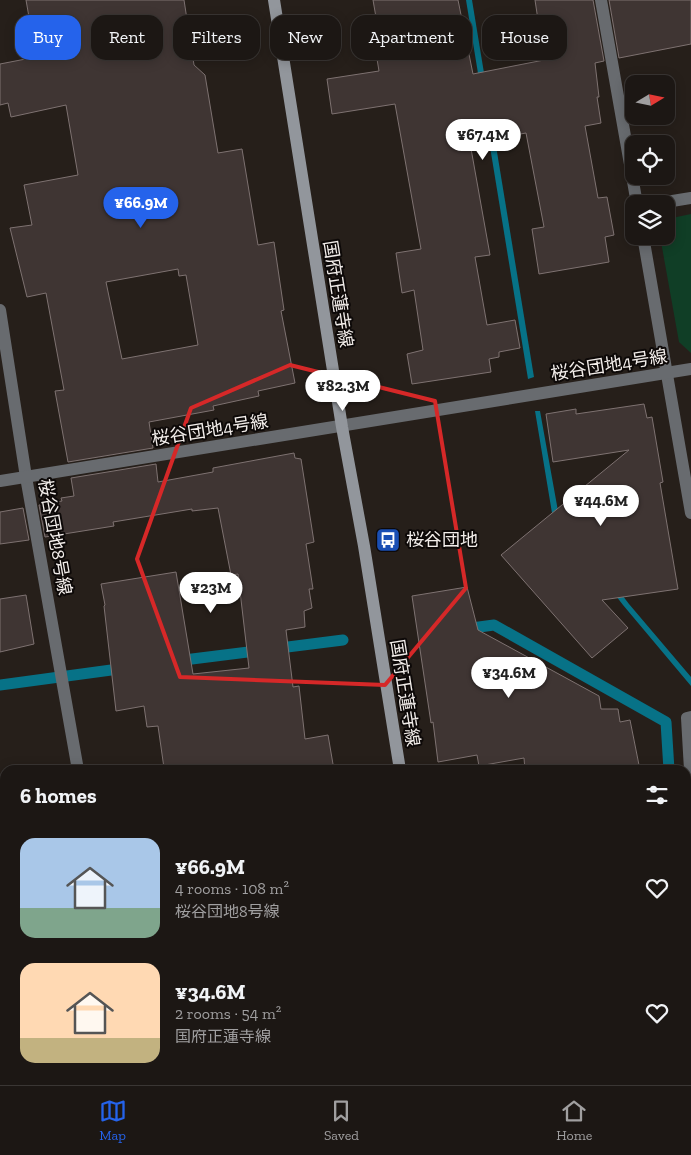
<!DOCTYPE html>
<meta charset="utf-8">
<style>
:root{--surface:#1c1714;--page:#25201d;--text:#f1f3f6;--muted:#a09fa0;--line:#3a3634;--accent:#2563eb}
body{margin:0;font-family:"Zilla Slab","Noto Sans JP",serif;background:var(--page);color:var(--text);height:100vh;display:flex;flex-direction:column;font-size:19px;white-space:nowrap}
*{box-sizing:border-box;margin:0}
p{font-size:16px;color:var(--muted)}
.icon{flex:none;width:28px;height:28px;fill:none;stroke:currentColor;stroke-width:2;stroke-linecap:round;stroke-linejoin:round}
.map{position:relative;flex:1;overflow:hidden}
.drawer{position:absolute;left:0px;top:765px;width:691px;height:320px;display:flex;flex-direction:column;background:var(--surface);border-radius:15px 15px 0 0;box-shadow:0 2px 12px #0003,0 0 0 1px var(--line)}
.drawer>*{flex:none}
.hud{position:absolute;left:15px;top:15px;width:661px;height:45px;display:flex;gap:10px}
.needle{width:32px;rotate:80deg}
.buttons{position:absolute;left:625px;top:75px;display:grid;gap:10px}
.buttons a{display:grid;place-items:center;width:50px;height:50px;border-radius:10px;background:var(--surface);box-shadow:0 2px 12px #0003,0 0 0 1px var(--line);font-size:25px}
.price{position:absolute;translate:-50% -42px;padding:0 11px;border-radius:18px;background:#fff;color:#222;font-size:16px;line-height:32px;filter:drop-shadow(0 1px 2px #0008)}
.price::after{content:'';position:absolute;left:50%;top:30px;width:15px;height:11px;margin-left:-8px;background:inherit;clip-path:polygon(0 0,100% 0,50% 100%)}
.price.current{background:var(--accent);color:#fff}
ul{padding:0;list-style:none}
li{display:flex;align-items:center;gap:15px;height:125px;padding:0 20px}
li span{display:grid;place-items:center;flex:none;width:140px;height:100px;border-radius:15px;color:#555}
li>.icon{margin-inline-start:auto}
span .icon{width:60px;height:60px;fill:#fffc;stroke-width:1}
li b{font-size:21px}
h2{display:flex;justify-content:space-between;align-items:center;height:60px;padding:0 20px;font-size:21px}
.pill{padding:0 18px;border-radius:15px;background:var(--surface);box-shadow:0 2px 12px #0003,0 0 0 1px var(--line);font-size:18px;line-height:45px}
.pill.current{background:var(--accent);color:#fff}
.dock{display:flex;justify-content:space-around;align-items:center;height:70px;border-top:1px solid var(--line);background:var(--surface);font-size:14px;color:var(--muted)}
.dock a{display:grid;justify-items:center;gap:2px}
.dock .current{color:var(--accent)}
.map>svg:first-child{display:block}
</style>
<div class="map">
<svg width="691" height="1085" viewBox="0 0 691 1085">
<rect width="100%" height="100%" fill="#261f1a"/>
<path fill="#103e26" d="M691,214V353L679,342L660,236H666V226L672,218Z"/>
<g fill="#077287">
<path d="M466,0H472L534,377L528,379Z"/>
<path d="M535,411H540L558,511L629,604L691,677V686L623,605L552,513Z"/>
</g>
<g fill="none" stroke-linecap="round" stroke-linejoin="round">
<g stroke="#077287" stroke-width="11">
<path d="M464,629L494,625L666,722L669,770"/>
<path d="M176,661L343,640"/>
<path d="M0,685L126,668"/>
<path d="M686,910L691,938"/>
</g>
</g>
<g fill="#3f3533" stroke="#7e7271" fill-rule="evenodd">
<path d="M26,0H184L194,65L205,75L218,153L242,149L258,245L274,242L284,310L281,311L295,383L258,391L259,396L213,406L214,410L149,422L153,448L68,462L55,391L64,390L46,293L27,297L10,228L32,225L24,185L78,175L66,105L11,117L8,103L0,105V64L36,57ZM178,269L179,276L186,275L198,345L122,359L106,282Z"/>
<path d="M373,0H458L473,74L544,60L535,0H593L604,61L595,63L599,97H597L601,123L585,126L598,198L607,197L614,235L605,237L609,262L539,274L532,229L544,227L526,133L470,143L490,255L475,257L487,325L515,320L520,348L499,352V357L489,359L491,372L412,384L407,354L423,350L414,290L402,293L396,253L421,249L395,104L332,114L327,79L379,71L376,53L382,52Z"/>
<path d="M609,0H691V44L619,58Z"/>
<path d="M644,404L647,418L652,417L663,482L660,483L678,589L602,600L628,628L592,658L501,555L629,450L553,462L546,414L576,409V414Z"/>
<path d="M294,453L295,458L301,459L314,542L306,544L313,589H309L312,608L304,611L305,627L286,630L293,687L299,686L305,739L328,735L334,770H177V766L164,768L158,726L147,727L144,706L116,711L104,606L105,605L101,584L176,572L193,674L249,668L238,574L231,575L218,508L192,511V509L113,522L114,526L45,537L39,505L62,501L61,498L74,496L71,478L156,464L158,482L213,472V468Z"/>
<path d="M23,508L29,540L0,544V512Z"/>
<path d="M467,587L478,630L599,696L601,709H618L620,722L630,720L640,770H566L565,765L525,770L524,758L479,766L477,755L438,762L433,722L431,723L412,596Z"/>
<path d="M26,595L34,644L0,652V599Z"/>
</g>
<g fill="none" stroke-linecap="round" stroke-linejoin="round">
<g stroke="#686b6f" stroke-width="12">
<path d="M601,0L637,204"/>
<path d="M654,204L691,198"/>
<path d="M643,236L691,513"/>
<path d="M0,310L26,477L78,770"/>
<path d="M0,481L691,369"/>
<path d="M691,717L687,718L691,787"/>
<path d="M133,1080V1085"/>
</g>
<g stroke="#92969c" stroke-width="12">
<path d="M274,0L342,427L364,546L400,770"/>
<path d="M686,962L691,961"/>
<path d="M0,1071L5,1070"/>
<path d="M450,1080L451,1085"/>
</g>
</g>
<path fill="none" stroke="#d62828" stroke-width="4" stroke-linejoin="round" d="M290,365L435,401L466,588L385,685L180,677L137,559L191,408Z"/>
<defs>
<symbol id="bus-square" viewBox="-11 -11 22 22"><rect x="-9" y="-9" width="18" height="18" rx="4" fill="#1a4fb4" stroke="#0d0908"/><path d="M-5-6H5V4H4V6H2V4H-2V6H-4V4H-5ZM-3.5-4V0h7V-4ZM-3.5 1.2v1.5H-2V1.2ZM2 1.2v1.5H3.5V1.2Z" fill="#fff"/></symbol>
</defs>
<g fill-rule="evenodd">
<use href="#bus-square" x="374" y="526" width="28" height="28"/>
</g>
<g text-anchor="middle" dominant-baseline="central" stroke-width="4" stroke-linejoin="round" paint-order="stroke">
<g font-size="18" fill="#f2edea" stroke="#0d0908">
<text transform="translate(338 294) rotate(81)">国府正蓮寺線</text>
<text transform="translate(609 365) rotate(-9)">桜谷団地4号線</text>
<text transform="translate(210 430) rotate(-9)">桜谷団地4号線</text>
<text transform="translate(55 537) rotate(80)">桜谷団地8号線</text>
<text transform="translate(405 693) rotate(81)">国府正蓮寺線</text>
</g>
<g font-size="18" fill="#f2edea" stroke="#0d0908" text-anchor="start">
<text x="406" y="540">桜谷団地</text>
</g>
</g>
</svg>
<div class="buttons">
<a><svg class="needle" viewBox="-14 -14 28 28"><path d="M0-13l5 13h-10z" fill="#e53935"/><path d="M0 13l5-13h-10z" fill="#a09fa0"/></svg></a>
<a><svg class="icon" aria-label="locate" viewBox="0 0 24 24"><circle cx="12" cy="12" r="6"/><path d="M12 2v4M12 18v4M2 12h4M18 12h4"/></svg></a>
<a><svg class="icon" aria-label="layers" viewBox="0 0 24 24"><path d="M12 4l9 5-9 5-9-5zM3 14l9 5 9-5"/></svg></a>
</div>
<b class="price" style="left:483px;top:161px">¥67.4M</b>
<b class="price current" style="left:141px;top:229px">¥66.9M</b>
<b class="price" style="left:343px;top:412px">¥82.3M</b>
<b class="price" style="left:601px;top:527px">¥44.6M</b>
<b class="price" style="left:211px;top:614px">¥23M</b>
<b class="price" style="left:509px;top:699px">¥34.6M</b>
<div class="hud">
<a class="pill current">Buy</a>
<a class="pill">Rent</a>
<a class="pill">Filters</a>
<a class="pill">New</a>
<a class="pill">Apartment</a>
<a class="pill">House</a>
</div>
<section class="drawer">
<h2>6 homes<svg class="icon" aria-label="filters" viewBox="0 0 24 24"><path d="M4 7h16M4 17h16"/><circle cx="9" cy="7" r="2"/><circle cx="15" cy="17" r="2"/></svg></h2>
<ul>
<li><span style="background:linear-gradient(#a9c7e8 70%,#7fa58c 0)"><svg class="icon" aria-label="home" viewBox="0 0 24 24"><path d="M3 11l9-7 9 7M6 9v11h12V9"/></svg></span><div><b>¥66.9M</b><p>4 rooms · 108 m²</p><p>桜谷団地8号線</p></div><svg class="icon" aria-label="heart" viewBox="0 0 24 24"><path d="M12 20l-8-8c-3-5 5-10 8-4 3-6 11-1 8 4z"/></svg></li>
<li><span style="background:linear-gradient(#ffd9b3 75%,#c2b280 0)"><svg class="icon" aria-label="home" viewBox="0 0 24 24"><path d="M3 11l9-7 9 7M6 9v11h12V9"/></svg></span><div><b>¥34.6M</b><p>2 rooms · 54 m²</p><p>国府正蓮寺線</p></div><svg class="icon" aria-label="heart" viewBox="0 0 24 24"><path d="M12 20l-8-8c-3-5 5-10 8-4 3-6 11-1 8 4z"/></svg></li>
</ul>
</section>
</div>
<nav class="dock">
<a class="current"><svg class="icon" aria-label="map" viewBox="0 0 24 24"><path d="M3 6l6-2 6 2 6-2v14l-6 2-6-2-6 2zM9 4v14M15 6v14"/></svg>Map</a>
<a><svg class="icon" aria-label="saved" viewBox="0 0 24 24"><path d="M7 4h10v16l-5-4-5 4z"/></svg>Saved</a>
<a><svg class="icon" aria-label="home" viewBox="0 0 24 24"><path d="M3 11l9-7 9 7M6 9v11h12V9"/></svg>Home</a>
</nav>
